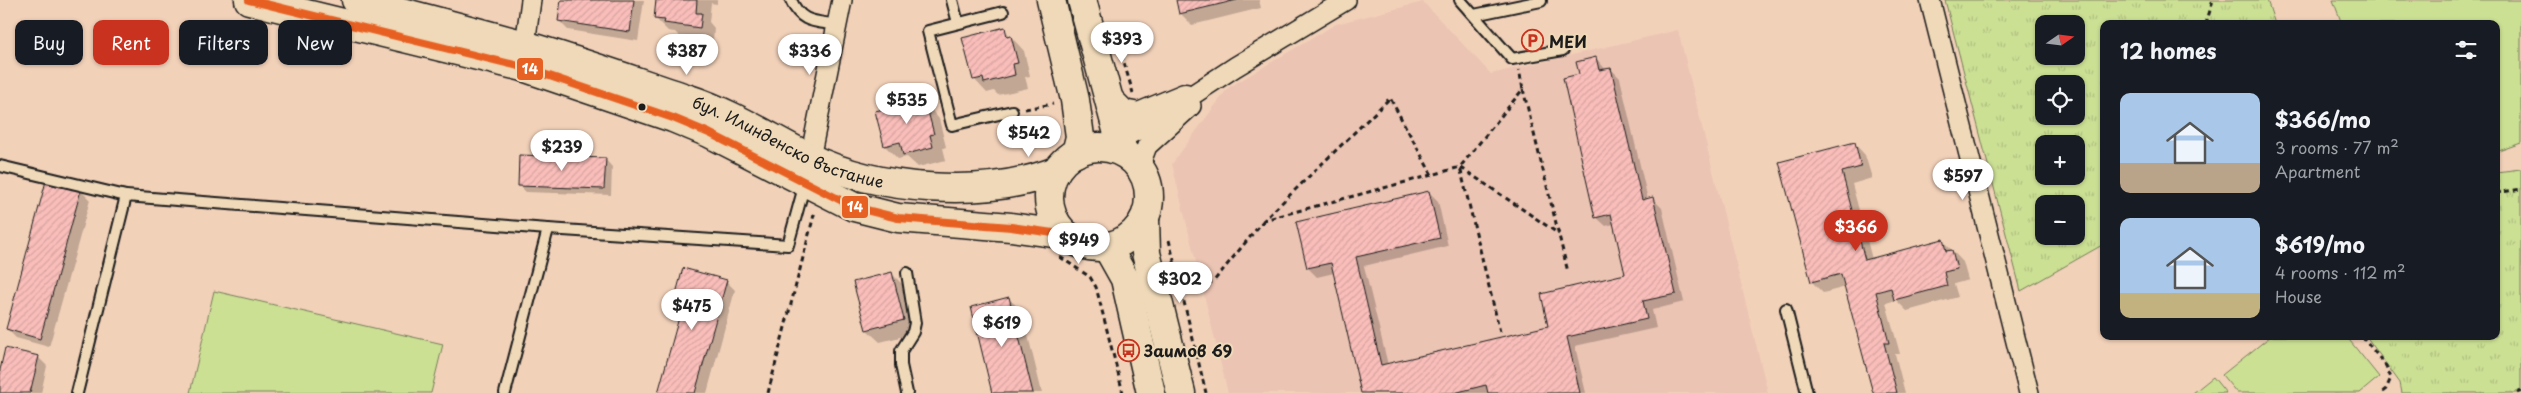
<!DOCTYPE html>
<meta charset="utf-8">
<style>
:root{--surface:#171b24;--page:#242831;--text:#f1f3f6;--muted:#9ea1a6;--accent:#c8321e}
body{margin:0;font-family:"Playpen Sans",sans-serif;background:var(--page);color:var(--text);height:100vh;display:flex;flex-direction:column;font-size:19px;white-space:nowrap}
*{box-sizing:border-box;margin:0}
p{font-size:16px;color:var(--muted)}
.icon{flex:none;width:28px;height:28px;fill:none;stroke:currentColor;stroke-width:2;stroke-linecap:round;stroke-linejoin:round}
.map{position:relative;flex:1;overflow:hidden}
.details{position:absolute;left:2100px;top:20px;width:400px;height:320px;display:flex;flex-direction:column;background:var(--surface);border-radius:10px;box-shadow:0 1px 4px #0004}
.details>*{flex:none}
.hud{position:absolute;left:15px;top:20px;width:475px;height:45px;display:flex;gap:10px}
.needle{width:32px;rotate:76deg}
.fabs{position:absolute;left:2035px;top:15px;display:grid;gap:10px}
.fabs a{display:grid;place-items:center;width:50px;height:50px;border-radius:10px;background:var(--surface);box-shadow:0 1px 4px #0004;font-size:25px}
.price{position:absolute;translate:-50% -42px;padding:0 11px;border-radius:18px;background:#fff;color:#222;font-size:16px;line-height:32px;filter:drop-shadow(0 1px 2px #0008)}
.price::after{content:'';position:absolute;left:50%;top:30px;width:15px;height:11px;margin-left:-8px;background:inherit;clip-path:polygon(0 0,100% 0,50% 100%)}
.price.active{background:var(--accent);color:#fff}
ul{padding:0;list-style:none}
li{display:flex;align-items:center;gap:15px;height:125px;padding:0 20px}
li span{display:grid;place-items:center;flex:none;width:140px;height:100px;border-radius:10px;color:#555}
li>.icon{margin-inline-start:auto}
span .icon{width:60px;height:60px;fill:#fffc;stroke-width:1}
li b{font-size:21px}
h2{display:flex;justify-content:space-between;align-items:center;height:60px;padding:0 20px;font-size:21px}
.pill{padding:0 18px;border-radius:10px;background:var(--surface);box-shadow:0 1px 4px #0004;font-size:18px;line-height:45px}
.pill.active{background:var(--accent);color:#fff}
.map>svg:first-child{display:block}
</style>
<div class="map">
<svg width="2521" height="393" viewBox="0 0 2521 393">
<defs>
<pattern id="grass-tufts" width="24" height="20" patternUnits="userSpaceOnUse" patternTransform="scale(1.25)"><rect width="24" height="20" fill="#cce094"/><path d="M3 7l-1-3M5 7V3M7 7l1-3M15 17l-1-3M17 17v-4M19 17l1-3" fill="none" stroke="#afc07f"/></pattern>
<pattern id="building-hatch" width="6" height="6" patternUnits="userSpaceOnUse" patternTransform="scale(1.25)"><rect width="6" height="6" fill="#fabeba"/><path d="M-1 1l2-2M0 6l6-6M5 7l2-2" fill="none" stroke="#d6a39f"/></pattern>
</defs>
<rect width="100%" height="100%" fill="#f2d1b9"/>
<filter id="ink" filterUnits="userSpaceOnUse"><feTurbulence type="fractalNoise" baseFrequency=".02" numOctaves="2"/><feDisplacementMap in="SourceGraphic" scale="10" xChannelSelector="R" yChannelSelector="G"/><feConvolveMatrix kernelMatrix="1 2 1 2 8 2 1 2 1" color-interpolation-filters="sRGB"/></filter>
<g filter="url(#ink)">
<path fill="#ebc4b3" d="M1423,2L1491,74L1678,30L1768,393H1228L1172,164L1228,88L1336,24Z"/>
<g fill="url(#grass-tufts)" stroke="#747e58" fill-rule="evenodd">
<path d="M1945,0H2267L2275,24H2104V244L2021,291ZM2044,24H2076V56H2044ZM2044,84H2076V116H2044ZM2044,144H2076V176H2044ZM2044,204H2076V236H2044Z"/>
<path d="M2521,169V393H2402L2400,383L2366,336H2496V172Z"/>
</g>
<g fill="#cce094" stroke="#747e58">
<path d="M2333,0H2521V143L2496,152V24H2342Z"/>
<path d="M214,291L443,344L431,393H190Z"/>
<path d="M2271,336H2346L2379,377L2360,393H2237L2222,375Z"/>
<path d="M2213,377L2226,393H2193Z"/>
</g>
<g fill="#0003">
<path d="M562,0H644L638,41L568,30L559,21Z"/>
<path d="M658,0H717V4L711,3L709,22L714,28L713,41L679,36L675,32L668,31L655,18Z"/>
<path d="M1177,0H1259L1261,8L1192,25L1180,13Z"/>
<path d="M1004,29L1024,51L1030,76L1025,77L1028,88L998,95L994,91L987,93L974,79Z"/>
<path d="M1596,58L1606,70L1611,69L1620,78L1648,200L1653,199L1662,208L1684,302L1652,310L1656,328L1575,346L1586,393H1362L1334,273L1317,277L1308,268L1429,192L1438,201L1448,246L1364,266L1388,365L1550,327L1626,275L1614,224L1606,226L1596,217L1581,75Z"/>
<path d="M919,95L939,119L946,147L943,148L946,160L918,167L907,157L898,159L885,146L898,107Z"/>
<path d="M1854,143L1865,155L1872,178L1852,184L1872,259L1943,241L1963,262L1968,280L1954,284L1958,297L1907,311L1896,300L1886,303L1900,354H1895L1905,393H1874L1846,287L1823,293L1812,282L1781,163Z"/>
<path d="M605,159L612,167L611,195L526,192L519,185Z"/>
<path d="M81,191L90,200L49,347L16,338L7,329Z"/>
<path d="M891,273L904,286L916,333L880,342L867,330Z"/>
<path d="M726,281L735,290L707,393H659L683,308L676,301Z"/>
<path d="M1009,299L1022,311L1042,393H993Z"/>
<path d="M38,357L47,366L41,393H0V375Z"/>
</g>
<g fill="url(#building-hatch)" stroke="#1c1c1c">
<path d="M561,0H634L630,32L558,21Z"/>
<path d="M656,0H697L696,13H702L700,28L664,23L665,20L654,19Z"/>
<path d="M1176,0H1237L1179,14Z"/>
<path d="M1005,27L1007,37L1011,36L1018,63L1013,64L1015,75L984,83L983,78L973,80L962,38Z"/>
<path d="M1596,57L1599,70L1611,68L1642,200L1653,197L1676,294L1643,301L1647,319L1567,337L1580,393H1488L1486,385L1454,393H1361L1331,263L1307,268L1296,222L1429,191L1440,238L1356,257L1381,365L1548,326L1541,294L1625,274L1611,214L1595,218L1563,78L1579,74L1576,62Z"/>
<path d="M919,93L922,105L926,104L934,134L930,135L933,147L903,155L900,142L884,146L875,111L897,106L895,99Z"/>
<path d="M1855,142L1861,167L1842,172L1865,260L1943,239L1946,251L1952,250L1957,269L1944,272L1947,286L1894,300L1891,288L1876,292L1889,343H1884L1897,393H1873L1841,274L1811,282L1779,162Z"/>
<path d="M519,155L606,158L604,189L518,186Z"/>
<path d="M46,181L81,190L40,339L6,329Z"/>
<path d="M683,268L727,280L695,393H658L683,303L674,301Z"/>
<path d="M892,272L904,320L866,330L853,282Z"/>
<path d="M1009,297L1033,393H992L971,307Z"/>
<path d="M5,348L39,356L30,393H0V370Z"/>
</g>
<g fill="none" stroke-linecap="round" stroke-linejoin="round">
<defs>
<g id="lane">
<path d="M791,0C801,24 816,21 838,25"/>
<path d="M952,0L958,23"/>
<path d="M1460,0L1512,59L1563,50"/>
<path d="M1003,12L928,31L952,125L1012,111"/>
<path d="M1474,15L1541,1"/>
<path d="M0,166L126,196L548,229L788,245L805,183"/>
<path d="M1786,309L1807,393"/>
<path d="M77,393L126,196"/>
<path d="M505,393L548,229"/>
<path d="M907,393L901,365V351L913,332L915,323L907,273"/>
</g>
<g id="street">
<path d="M1930,0L2029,393"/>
<path d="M525,45L531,0"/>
<path d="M1104,147L1142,128L1235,67L1346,0"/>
<path d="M1139,167L1147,146L1191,106"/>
<path d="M808,168L842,0"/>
</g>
<g id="secondary">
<path d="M249,0L523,67L673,118L709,133L854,207L898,218L1011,227L1067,235"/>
<path id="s1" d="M356,0C412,15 468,29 524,45C578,61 632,80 686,98C730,112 767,136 808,157C878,191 983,199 1056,171"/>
<path d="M1051,0L1075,100L1080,137L1076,153"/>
<path d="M1082,0L1123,152"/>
<path d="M1110,101L1123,114L1139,117L1185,98"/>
<circle cx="1099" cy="197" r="50"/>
<path d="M1145,219L1146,253L1181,393"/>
<path d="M1107,247L1125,279L1151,393"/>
</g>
</defs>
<use href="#lane" stroke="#1c1c1c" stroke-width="14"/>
<use href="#street" stroke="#1c1c1c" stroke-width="22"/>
<use href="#secondary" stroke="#1c1c1c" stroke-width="31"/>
<g stroke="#1c1c1c" stroke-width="3" stroke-dasharray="5 4" stroke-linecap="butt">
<path d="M2206,24L2213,0"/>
<path d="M1119,46L1133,93"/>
<path d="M1523,89L1568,272"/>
<path d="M1025,109L1053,104"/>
<path d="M1432,175L1390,98L1264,220L1432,175L1460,167L1523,89L1519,70"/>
<path d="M1154,177L1160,202"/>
<path d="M2496,193L2521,189"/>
<path d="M1169,240L1206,393"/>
<path d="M1060,257L1090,277L1096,287L1123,393"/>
<path d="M1181,290L1213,282L1264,220"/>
<path d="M1500,332L1460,167L1559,234"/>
<path d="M2362,336L2386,366L2391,378L2386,389L2381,393"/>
<path d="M768,393L815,211"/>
<path d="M2517,393L2521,391"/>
</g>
<use href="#lane" stroke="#efd9b8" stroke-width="10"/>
<use href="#street" stroke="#efd9b8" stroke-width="19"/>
<use href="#secondary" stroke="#efd9b8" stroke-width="28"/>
<defs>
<path id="bus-1" d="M249,0L523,67L673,118L709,133L854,207L898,218L1011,227L1067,235"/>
</defs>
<use href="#bus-1" stroke="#efd9b8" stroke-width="11"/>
<use href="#bus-1" stroke="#e76122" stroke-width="8"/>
</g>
</g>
<defs>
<symbol id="parking-ring" viewBox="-11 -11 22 22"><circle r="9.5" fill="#efd9b8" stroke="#c8321e" stroke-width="1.5"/><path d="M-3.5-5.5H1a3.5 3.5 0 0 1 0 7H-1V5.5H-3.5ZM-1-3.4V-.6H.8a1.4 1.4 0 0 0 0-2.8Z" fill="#c8321e"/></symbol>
<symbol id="bus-ring" viewBox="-11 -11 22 22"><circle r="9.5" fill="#efd9b8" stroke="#c8321e" stroke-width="1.5"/><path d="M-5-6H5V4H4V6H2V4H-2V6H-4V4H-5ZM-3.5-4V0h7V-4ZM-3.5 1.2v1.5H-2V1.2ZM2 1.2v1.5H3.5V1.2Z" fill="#c8321e"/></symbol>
</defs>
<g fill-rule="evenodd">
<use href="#parking-ring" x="1520" y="28" width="25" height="25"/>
<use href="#bus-ring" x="1116" y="338" width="25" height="25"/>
</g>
<circle fill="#1c1c1c" stroke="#efd9b8" stroke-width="2" cx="642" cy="107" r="4.5"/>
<g text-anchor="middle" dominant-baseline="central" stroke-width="4" stroke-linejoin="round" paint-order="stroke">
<g font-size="16" font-weight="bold" fill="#1c1c1c" stroke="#efd9b8" text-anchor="start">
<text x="1549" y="41">МЕИ</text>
<text x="1144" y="350">Заимов 69</text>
</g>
<g font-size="16" fill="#1c1c1c" stroke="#efd9b8">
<text stroke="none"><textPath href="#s1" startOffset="456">бул. Илинденско въстание</textPath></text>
</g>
</g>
<g stroke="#efd9b8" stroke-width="2">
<rect x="516" y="57" width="28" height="24" rx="5" fill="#e76122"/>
<rect x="841" y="195" width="28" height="24" rx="5" fill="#e76122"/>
</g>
<g font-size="14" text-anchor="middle" font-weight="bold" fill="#fff">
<text x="530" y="74">14</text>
<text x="855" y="212">14</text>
</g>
</svg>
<div class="fabs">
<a><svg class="needle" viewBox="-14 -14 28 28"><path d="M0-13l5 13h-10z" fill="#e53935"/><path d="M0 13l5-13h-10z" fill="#9ea1a6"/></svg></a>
<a><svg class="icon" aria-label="locate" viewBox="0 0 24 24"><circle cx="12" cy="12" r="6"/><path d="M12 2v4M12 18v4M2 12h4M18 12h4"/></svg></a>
<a>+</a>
<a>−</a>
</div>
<b class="price" style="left:1122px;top:64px">$393</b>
<b class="price" style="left:687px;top:76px">$387</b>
<b class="price" style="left:810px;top:76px">$336</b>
<b class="price" style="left:907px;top:125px">$535</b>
<b class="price" style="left:1029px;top:158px">$542</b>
<b class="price" style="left:562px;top:172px">$239</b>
<b class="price" style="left:1963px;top:201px">$597</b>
<b class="price active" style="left:1856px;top:252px">$366</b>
<b class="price" style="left:1079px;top:265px">$949</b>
<b class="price" style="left:1180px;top:304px">$302</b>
<b class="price" style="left:692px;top:331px">$475</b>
<b class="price" style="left:1002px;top:348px">$619</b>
<div class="hud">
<a class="pill">Buy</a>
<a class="pill active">Rent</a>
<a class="pill">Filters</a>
<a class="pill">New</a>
</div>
<section class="details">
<h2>12 homes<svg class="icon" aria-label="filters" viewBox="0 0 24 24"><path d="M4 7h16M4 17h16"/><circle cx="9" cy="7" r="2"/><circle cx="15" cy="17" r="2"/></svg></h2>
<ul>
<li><span style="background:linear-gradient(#a9c7e8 70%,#b9a48a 0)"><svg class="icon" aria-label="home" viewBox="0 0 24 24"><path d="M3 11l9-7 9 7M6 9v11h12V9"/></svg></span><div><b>$366/mo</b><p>3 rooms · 77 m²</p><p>Apartment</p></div></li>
<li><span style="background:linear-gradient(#a9c7e8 75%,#c2b280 0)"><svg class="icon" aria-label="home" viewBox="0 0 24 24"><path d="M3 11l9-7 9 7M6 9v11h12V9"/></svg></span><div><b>$619/mo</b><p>4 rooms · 112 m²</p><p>House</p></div></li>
</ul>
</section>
</div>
